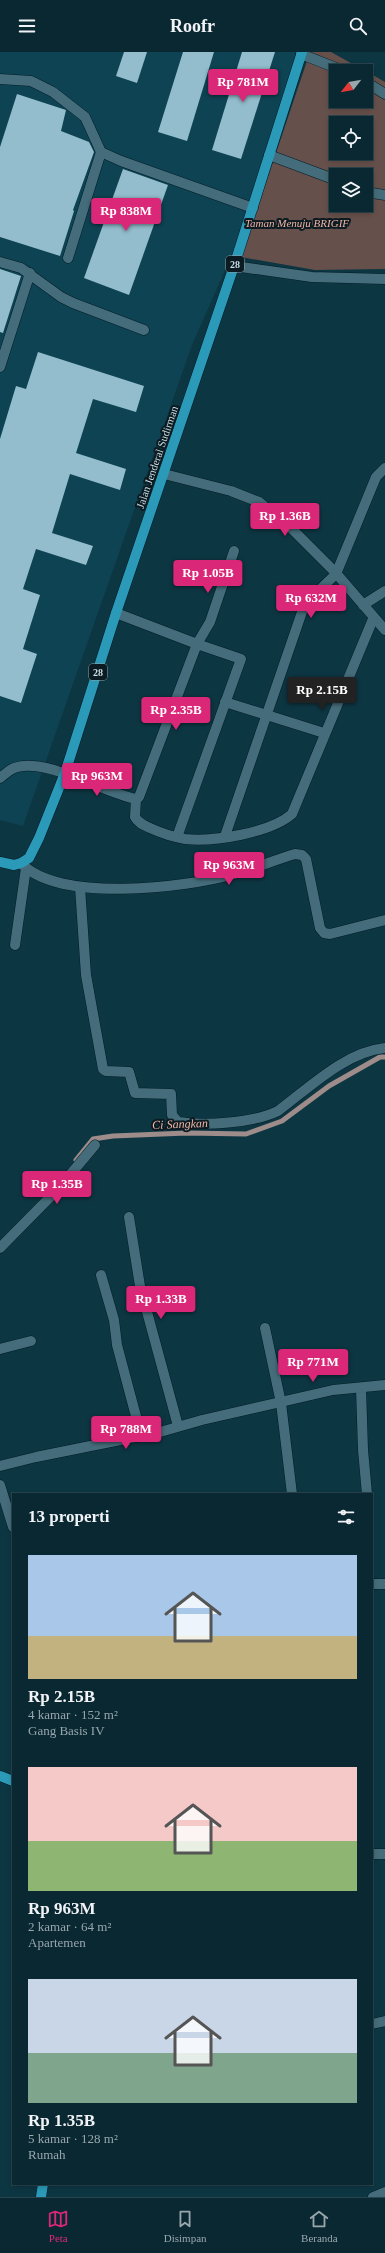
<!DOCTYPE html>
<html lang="id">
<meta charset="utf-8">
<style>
:root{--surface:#0a2832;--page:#18343e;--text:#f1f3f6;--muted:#99a6ac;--line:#2a444d;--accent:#db2777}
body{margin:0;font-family:Georgia,serif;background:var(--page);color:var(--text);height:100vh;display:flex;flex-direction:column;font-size:15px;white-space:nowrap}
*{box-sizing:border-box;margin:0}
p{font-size:13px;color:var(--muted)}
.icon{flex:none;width:22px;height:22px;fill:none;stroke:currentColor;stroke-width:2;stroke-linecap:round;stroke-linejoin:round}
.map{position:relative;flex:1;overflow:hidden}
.details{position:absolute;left:12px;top:1441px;width:361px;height:692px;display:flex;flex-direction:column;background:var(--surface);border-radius:0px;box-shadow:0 2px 6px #0003,0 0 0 1px var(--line)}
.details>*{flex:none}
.needle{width:26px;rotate:239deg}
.fabs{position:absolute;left:329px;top:12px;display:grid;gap:8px}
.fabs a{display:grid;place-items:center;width:44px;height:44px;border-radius:0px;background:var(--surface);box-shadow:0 2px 6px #0003,0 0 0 1px var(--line);font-size:20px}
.price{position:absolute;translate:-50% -34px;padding:0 9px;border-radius:4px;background:var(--accent);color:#fff;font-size:13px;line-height:26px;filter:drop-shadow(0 1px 2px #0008)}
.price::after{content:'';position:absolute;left:50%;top:24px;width:12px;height:9px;margin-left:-6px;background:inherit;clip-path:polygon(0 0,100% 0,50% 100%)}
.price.selected{background:#222;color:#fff}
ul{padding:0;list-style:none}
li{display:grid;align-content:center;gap:8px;height:212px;padding:0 16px}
li span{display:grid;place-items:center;height:124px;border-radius:0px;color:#555}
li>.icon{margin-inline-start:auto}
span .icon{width:72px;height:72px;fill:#fffc;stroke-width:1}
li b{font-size:17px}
h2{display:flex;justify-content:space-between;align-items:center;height:48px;padding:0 16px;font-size:17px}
header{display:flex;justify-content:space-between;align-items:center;height:52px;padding:0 16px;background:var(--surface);font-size:18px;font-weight:700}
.menu{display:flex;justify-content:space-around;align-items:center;height:56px;border-top:1px solid var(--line);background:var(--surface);font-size:11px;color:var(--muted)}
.menu a{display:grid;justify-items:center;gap:2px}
.menu .selected{color:var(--accent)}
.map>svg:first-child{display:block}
</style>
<header><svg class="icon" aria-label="menu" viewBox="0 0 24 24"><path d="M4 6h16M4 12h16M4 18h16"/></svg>Roofr<svg class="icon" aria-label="search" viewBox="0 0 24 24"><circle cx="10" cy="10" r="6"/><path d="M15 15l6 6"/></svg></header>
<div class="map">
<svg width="385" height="2145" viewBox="0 0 385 2145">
<rect width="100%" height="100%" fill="#0d3643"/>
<path fill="#0e4353" d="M0,0H296L253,155L192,293L23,774L0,768Z"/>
<path fill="#66504b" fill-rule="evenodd" d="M310,0H331L365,19H336V49H366V19L385,30V217L315,218L241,205ZM336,71H366V101H336ZM336,123H366V153H336Z"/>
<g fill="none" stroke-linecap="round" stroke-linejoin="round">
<path stroke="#9d8c89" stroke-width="5" d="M76,1108L93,1087L113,1084L187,1081L246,1082L282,1069L329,1034L380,1005H385"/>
</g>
<g fill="#93bdcc">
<path d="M124,0H147L137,31L116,24Z"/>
<path d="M183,0H214L187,89L158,80Z"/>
<path d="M242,0H275L241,107L212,98Z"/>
<path d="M17,42L66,58L61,79L89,90L94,100L73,158L74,159L60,204L0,185V95Z"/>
<path d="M123,117L168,133L129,243L84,226Z"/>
<path d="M0,217L21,224L3,281L0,280Z"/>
<path d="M38,300L144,334L136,360L93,347L76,401L126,417L120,438L70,422L52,481L93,494L86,513L36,497L23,537L40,543L23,597L37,602L21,651L0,644V387L16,334L26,337Z"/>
</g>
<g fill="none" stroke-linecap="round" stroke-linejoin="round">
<defs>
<g id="minor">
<path d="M301,2L344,19"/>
<path d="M0,27L31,29L53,40L85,65L101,100L121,109L253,156"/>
<path d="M366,30L385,42"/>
<path d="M269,103L336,128"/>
<path d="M366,140L385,143"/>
<path d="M68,206L101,100"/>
<path d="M0,210L21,216L61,245L73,251L144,278"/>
<path d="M234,214L312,225L385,227"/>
<path d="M0,315L30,221"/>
<path d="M164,422L231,439L259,450L291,476L335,520L385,578"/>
<path d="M234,499L210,570L197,592L139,745L136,747L135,765C138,771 144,773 150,776C161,781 173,785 185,787C214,790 270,781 292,762L373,567"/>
<path d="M363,553L385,539"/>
<path d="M116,561L197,592L241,607L177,785"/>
<path d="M225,650L324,681"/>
<path d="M0,726C4,723 8,719 12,717C42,702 105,742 136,747"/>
<path d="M225,784L303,557L309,548L336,522L376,425L385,416"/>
<path d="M21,811C58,851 186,836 234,822C255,816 275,808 295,802L302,803L306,807L320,876L324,881L330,882L385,868"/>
<path d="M80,835L86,923L103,1017L106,1019L129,1020L135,1041L171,1042L172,1063L178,1070C205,1074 253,1071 278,1059C309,1036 345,1000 385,996"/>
<path d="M15,893L26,816"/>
<path d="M129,1165L140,1234L178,1374"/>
<path d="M0,1196L59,1136L95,1093"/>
<path d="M101,1223L114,1268L117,1293L141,1383"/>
<path d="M265,1276L281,1351L292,1442"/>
<path d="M0,1297L31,1289"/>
<path d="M361,1336L363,1398L367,1442"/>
<path d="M0,1414L36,1405L160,1380L202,1368L333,1338L385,1333"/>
<path d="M0,1433L13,1475"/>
<path d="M372,1532H385"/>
<path d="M372,1802H385"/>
<path d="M372,1972L385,1969"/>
<path d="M373,2145L385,2140"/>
</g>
<g id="major">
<path d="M0,810L14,813L21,811L29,806L39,786L65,721L116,561L234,214L302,0"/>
<path d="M0,1724L13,1729"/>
<path d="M41,2145L43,2132"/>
</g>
</defs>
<use href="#minor" stroke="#001c26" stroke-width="11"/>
<use href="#major" stroke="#001c26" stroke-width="11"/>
<use href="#minor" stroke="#456c7a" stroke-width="10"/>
<use href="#major" stroke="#2b9ab9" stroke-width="10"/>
</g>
<g text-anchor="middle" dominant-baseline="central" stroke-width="4" stroke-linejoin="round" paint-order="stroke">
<g fill="#0b1b21" stroke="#8fa3aa" stroke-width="1">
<rect x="226" y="204" width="18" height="16" rx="3"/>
<rect x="89" y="612" width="18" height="16" rx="3"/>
</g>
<g font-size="10" font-weight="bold" fill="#c8dde5">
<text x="235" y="212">28</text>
<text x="98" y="620">28</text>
</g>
<g font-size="11" font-style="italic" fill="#f0b3a4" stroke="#0b1b21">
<text x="297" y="171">Taman Menuju BRIGIF</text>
</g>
<g font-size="11" fill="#c8dde5" stroke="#0b1b21">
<text transform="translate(157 405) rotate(-71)">Jalan Jenderal Sudirman</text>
</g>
<g font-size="12" font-style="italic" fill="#f3b6a7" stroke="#0b1b21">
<text transform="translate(180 1072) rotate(-2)">Ci Sangkan</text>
</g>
</g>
</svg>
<div class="fabs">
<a><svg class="needle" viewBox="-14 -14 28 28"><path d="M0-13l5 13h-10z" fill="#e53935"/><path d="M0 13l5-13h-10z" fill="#99a6ac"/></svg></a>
<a><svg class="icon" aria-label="locate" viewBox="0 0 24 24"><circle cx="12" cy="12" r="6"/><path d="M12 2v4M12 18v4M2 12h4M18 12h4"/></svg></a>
<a><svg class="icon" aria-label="layers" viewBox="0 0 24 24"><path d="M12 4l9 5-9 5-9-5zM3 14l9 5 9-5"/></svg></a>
</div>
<b class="price" style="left:243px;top:51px">Rp 781M</b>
<b class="price" style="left:126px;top:180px">Rp 838M</b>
<b class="price" style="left:285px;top:485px">Rp 1.36B</b>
<b class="price" style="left:208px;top:542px">Rp 1.05B</b>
<b class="price" style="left:311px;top:567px">Rp 632M</b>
<b class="price selected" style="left:322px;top:659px">Rp 2.15B</b>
<b class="price" style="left:176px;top:679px">Rp 2.35B</b>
<b class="price" style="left:97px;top:745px">Rp 963M</b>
<b class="price" style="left:229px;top:834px">Rp 963M</b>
<b class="price" style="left:57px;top:1153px">Rp 1.35B</b>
<b class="price" style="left:161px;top:1268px">Rp 1.33B</b>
<b class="price" style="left:313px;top:1331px">Rp 771M</b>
<b class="price" style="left:126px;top:1398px">Rp 788M</b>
<section class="details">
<h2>13 properti<svg class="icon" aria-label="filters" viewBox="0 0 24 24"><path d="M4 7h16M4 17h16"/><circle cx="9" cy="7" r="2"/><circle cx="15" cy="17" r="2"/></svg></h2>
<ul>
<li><span style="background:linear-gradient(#a9c7e8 65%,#c2b280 0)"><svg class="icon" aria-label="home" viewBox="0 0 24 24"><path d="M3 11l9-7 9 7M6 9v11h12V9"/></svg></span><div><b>Rp 2.15B</b><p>4 kamar · 152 m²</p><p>Gang Basis IV</p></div></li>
<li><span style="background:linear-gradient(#f6c9c9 60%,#8fb573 0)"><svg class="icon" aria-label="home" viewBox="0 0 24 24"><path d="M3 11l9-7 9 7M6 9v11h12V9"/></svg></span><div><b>Rp 963M</b><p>2 kamar · 64 m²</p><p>Apartemen</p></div></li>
<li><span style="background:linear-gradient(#c9d6e8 60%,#7fa58c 0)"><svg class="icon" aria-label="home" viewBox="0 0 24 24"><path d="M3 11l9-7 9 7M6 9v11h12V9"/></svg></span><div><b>Rp 1.35B</b><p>5 kamar · 128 m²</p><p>Rumah</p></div></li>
</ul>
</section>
</div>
<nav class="menu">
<a class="selected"><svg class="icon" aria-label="map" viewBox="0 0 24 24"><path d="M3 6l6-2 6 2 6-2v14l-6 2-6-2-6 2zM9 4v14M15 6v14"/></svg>Peta</a>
<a><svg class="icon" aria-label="saved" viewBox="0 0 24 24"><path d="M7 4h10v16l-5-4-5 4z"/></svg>Disimpan</a>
<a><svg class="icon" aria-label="home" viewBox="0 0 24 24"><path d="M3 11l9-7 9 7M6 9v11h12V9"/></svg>Beranda</a>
</nav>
